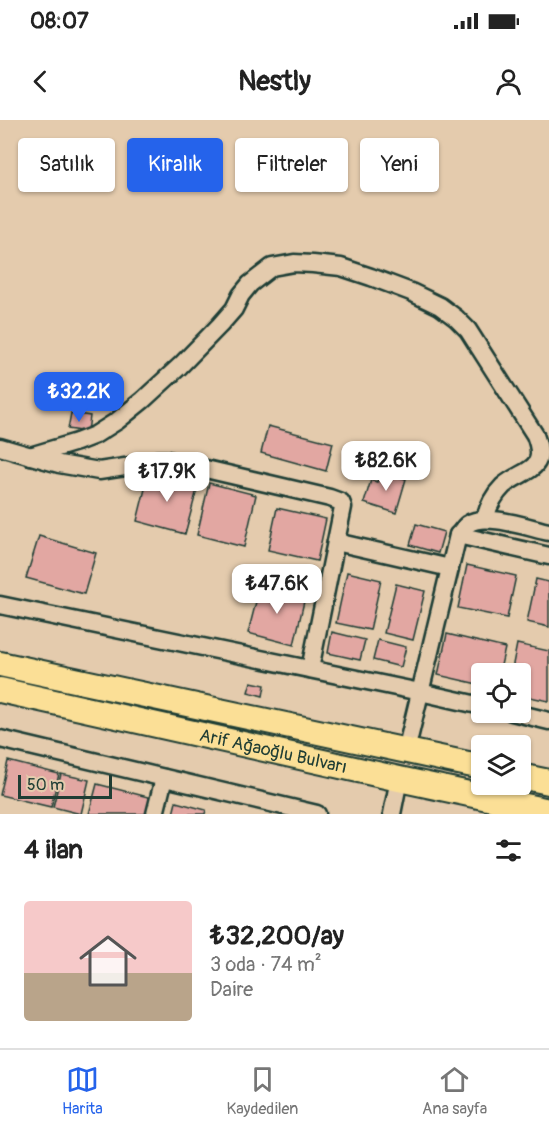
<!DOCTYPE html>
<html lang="tr">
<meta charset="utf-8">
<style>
:root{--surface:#fff;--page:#f6f6f6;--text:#222;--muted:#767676;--line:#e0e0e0;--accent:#2563eb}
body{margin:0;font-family:Pangolin,sans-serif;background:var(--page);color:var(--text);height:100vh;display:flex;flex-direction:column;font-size:22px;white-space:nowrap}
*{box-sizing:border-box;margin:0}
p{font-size:20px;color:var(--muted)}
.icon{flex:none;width:33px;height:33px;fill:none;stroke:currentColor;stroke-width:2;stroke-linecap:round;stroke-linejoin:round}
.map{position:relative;height:694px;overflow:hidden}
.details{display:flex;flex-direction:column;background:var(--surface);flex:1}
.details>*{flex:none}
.hud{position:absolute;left:18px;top:18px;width:513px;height:54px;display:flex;gap:12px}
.buttons{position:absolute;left:471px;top:543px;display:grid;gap:12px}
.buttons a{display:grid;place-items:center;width:60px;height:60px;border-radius:6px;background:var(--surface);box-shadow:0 2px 4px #0004;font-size:30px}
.scale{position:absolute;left:18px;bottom:15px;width:94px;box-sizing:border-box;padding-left:6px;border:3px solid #1f3d34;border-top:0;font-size:16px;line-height:21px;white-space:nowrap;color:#1f3d34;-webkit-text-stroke:4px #e4cbad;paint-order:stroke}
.price{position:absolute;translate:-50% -51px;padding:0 14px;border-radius:12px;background:#fff;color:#222;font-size:20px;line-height:39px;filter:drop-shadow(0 2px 3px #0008)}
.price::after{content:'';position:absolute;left:50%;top:36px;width:18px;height:14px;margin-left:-9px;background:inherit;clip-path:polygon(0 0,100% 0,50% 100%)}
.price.active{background:var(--accent);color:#fff}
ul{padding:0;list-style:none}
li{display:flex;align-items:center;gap:18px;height:150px;padding:0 24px}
li span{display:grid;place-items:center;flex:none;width:168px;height:120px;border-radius:6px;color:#555}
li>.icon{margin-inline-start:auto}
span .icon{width:72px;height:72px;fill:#fffc;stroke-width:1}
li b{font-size:26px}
h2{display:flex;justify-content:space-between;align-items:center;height:72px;padding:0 24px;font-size:26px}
.pill{padding:0 21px;border-radius:6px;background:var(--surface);box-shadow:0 2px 4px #0004;font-size:21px;line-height:54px}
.pill.active{background:var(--accent);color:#fff}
.status{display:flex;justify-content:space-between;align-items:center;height:42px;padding:0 30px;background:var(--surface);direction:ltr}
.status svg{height:16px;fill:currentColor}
header{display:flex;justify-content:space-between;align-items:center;height:78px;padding:0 24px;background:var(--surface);font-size:27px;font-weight:700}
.menu{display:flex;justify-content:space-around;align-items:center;height:84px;border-top:2px solid var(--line);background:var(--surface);font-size:16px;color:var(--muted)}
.menu a{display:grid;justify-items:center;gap:3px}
.menu .active{color:var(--accent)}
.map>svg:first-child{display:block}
</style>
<div class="status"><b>08:07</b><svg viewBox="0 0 49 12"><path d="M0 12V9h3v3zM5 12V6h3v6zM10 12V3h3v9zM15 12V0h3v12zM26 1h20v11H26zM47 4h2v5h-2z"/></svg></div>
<header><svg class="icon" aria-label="back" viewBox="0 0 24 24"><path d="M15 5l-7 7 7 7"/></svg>Nestly<svg class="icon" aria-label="person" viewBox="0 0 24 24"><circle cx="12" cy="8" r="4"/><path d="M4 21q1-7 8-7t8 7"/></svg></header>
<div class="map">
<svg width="549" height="694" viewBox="0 0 549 694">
<rect width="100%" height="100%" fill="#e4cbad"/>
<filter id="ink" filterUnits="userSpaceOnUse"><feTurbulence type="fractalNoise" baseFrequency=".0167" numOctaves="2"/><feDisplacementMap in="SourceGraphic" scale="12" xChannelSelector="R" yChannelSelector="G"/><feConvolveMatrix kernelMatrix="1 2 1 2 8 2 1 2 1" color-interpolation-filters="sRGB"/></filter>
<g filter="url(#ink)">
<g fill="#e2a7a2" stroke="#1f3d34" stroke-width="1.5">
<path d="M71,293L90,296L88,312L68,309Z"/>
<path d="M268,306L333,323L326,351L261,333Z"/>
<path d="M380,352L406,359L396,393L364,383L371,360L377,362Z"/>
<path d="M149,353L198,366L185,414L137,401Z"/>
<path d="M209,363L256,375L244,427L197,415Z"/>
<path d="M277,388L326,399L317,441L268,430Z"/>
<path d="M416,404L444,412L438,433L410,425Z"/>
<path d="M39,416L96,433L84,474L26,458Z"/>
<path d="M467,445L516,456L507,498L458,488Z"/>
<path d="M347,452L381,460L370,510L336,503Z"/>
<path d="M536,459L549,462V507L527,502Z"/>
<path d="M396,464L425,471L413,520L384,513Z"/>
<path d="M260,466L305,477L294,525L248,513Z"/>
<path d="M332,512L365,520L360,540L328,533Z"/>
<path d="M447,514L505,528L499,554H482V565L438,555Z"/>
<path d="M378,520L406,527L401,547L373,540Z"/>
<path d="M517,524L549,531V581L520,575V554H511Z"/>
<path d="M251,562L265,565L263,576L248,572Z"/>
<path d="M8,641L59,654L51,687L0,675Z"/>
<path d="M61,654L89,660L81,694L53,687Z"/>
<path d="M97,664L152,678L148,694H89Z"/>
<path d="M176,682L206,690L205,694H173Z"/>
</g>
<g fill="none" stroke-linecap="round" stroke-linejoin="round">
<defs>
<g id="minor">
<path d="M0,327L59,344L99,351L125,347L157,340H167L330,378L341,382L343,387L310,549"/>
<path d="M30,336L77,322L95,315L117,301L143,280L180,246L220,205L234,189L241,175L250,164L272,147L294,143L313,144L341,147L371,157L411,172L440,186L456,198L468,210L535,315C549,352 524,348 503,366C494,375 488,387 485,399"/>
<path d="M458,415L549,436"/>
<path d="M336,422L450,448"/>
<path d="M0,485L420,572L482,586"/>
<path d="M512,592L549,601"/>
<path d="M0,619L317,694"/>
<path d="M406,631L458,415C461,412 464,407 468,404C485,392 529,408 549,412"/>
<path d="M155,694L164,658"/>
<path d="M392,694L399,659"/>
</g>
<g id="highway">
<path d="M0,544L482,647"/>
<path id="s1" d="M0,570L399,659L549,691"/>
<path d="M520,656L549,662"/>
</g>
</defs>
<use href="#minor" stroke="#1f3d34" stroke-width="21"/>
<use href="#highway" stroke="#1f3d34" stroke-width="28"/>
<use href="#minor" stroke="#e4cbad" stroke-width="16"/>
<use href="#highway" stroke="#fbdf96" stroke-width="24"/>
</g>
</g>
<g text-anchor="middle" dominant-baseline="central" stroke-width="6" stroke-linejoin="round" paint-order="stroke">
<g font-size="18" fill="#1f3d34" stroke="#e4cbad">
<text stroke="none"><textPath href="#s1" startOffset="280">Arif Ağaoğlu Bulvarı</textPath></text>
</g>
</g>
</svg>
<div class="buttons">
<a><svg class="icon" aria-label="locate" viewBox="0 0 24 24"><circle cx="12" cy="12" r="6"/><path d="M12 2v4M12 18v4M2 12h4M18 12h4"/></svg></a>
<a><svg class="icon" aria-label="layers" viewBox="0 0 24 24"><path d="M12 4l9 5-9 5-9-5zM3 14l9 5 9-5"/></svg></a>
</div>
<div class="scale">50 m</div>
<b class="price active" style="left:79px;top:303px">₺32.2K</b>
<b class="price" style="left:386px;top:372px">₺82.6K</b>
<b class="price" style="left:167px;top:383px">₺17.9K</b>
<b class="price" style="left:277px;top:495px">₺47.6K</b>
<div class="hud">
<a class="pill">Satılık</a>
<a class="pill active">Kiralık</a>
<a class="pill">Filtreler</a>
<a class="pill">Yeni</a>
</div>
</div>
<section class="details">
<h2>4 ilan<svg class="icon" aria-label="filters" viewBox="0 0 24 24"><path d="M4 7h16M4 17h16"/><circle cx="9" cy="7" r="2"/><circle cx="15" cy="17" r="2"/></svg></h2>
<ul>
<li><span style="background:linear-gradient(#f6c9c9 60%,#b9a48a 0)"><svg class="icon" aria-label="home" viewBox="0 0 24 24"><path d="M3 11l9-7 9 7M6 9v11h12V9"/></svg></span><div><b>₺32,200/ay</b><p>3 oda · 74 m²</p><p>Daire</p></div></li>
</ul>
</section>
<nav class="menu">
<a class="active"><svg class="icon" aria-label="map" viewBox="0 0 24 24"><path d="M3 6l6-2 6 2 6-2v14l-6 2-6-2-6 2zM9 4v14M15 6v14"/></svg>Harita</a>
<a><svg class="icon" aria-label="saved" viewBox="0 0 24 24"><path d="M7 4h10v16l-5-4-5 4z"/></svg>Kaydedilen</a>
<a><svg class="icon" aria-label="home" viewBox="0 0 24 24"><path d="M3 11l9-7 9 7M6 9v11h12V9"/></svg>Ana sayfa</a>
</nav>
